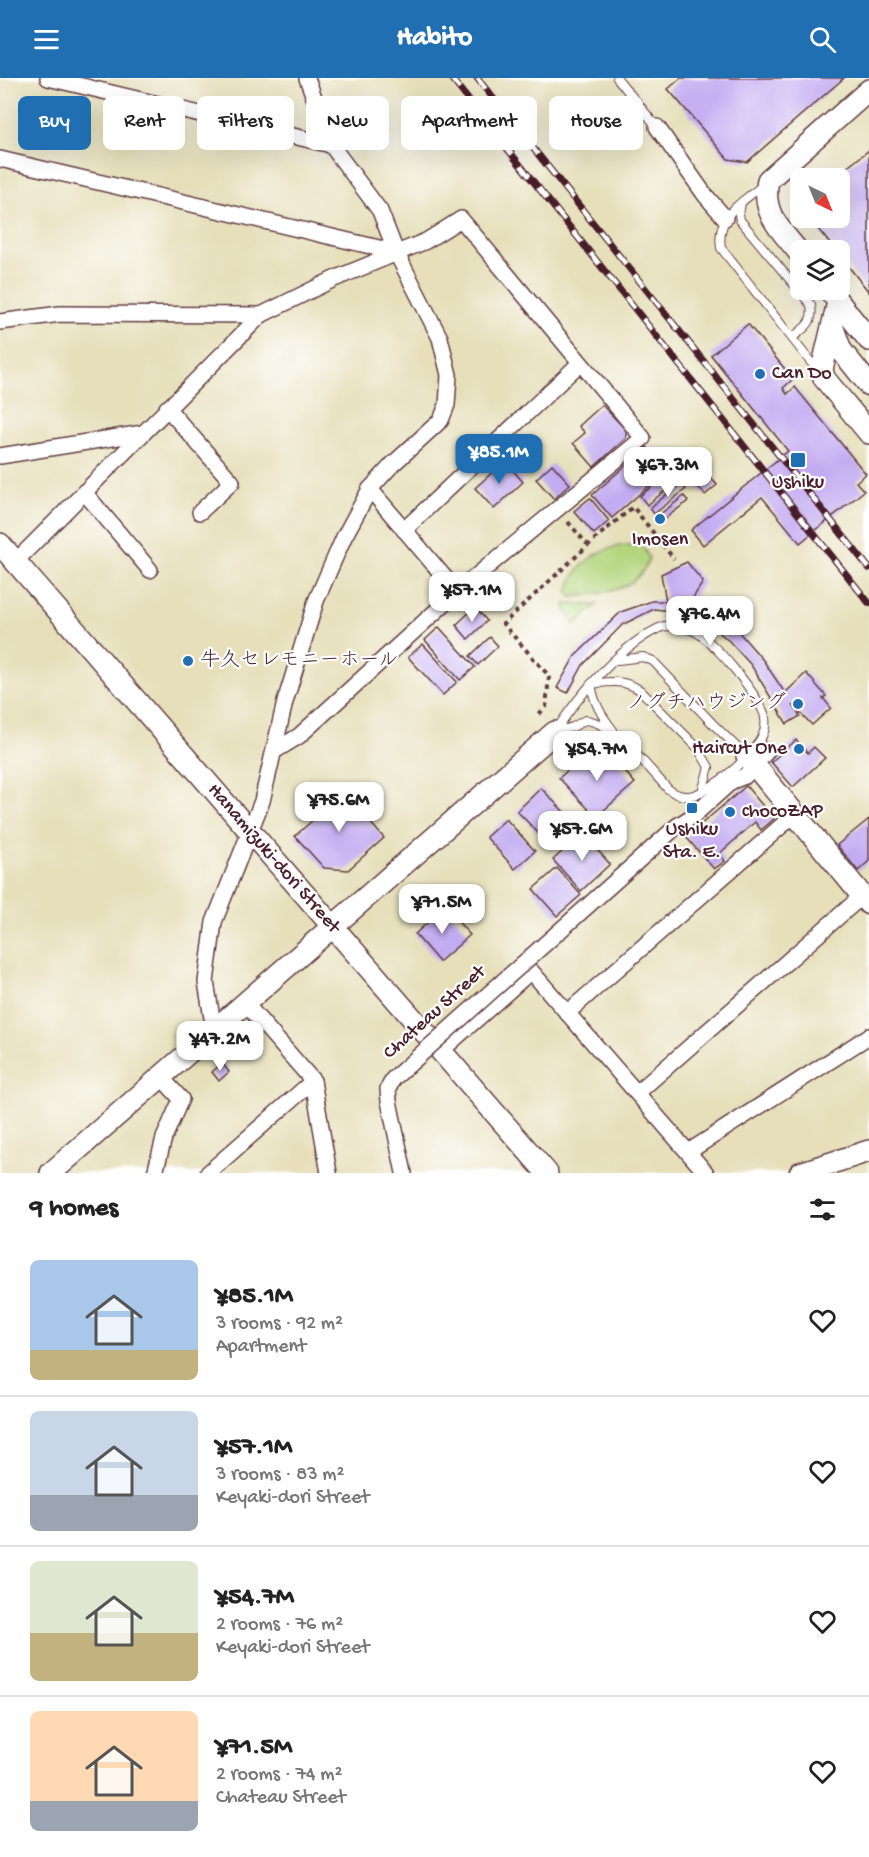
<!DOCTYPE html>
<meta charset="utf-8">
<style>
:root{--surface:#fff;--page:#f2f2f2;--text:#222;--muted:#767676;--line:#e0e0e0;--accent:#1f6fb2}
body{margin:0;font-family:"Gochi Hand","Klee One",sans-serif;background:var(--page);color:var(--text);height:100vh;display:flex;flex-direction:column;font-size:22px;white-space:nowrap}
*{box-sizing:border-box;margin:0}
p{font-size:20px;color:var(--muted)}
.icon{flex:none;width:33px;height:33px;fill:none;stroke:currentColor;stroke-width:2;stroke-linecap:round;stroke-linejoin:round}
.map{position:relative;height:1095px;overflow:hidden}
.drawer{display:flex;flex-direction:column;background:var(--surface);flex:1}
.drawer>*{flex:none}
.top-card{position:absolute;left:18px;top:18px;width:834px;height:54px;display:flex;gap:12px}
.needle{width:39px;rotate:137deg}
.buttons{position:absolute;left:790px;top:90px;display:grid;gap:12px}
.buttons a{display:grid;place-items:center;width:60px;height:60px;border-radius:9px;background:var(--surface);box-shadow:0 6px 24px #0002;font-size:30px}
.price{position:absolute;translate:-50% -51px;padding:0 14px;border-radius:12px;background:#fff;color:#222;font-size:20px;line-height:39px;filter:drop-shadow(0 2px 3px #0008)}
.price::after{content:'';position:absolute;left:50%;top:36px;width:18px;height:14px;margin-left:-9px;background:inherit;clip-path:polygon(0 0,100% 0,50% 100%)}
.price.active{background:var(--accent);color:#fff}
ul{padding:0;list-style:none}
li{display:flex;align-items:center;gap:18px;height:150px;padding:0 30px}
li+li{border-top:2px solid var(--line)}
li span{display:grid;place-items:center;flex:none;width:168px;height:120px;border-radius:9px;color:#555}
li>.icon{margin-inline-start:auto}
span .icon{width:72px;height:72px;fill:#fffc;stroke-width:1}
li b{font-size:26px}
h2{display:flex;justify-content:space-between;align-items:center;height:72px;padding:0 30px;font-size:26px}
.pill{padding:0 21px;border-radius:9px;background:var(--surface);box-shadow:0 6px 24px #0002;font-size:21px;line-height:54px}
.pill.active{background:var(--accent);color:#fff}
header{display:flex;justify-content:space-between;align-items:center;height:78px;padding:0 30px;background:var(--accent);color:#fff;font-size:27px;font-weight:700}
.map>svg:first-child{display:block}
</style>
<header><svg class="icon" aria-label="menu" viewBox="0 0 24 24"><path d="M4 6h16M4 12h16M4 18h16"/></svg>Habito<svg class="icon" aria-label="search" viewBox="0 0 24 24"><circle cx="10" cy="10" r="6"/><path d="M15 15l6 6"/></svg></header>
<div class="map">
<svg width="869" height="1095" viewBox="0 0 869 1095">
<rect width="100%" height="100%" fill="#fff"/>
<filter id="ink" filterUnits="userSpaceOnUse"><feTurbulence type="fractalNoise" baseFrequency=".0167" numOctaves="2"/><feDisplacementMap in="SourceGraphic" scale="12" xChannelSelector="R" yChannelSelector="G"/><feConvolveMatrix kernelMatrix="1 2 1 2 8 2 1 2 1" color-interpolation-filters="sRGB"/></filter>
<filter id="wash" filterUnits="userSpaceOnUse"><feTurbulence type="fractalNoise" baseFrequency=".008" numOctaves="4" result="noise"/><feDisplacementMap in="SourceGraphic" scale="24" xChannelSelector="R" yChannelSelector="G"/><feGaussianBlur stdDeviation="1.35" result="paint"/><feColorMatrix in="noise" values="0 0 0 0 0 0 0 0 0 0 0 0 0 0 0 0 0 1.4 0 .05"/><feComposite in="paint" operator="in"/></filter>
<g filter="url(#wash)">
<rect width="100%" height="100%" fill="#e6dfba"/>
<g fill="#b3d57d" stroke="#7e7a54" stroke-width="1.5">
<path d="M625,467H642L649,480C638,515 601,515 571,519L568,515C573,488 598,470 625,467Z"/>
<path d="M565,526L597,527L574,547L566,533Z"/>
</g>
<g id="blocks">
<g fill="#c3abf1">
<path d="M681,0H844L747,84L728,81L668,11Z"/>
<path d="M869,72V214L840,178V172H835L809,140H840V100H834Z"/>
<path d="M748,246L793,301L783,310L787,316L795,309L866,396L856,404L864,413L800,465L762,419L703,467L691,452L788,373L711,277Z"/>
<path d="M602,327L626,352V360L594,389L573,365L585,355L579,348Z"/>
<path d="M647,369L667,392L612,440L592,417Z"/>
<path d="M505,383L523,404L494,431L475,410Z"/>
<path d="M552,386L570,406L554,421L536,401Z"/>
<path d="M678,388L685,397L647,427L640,418Z"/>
<path d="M702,389L717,407L705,417L690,399Z"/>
<path d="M681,405L686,411L654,436L650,430Z"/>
<path d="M684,418L688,423L659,445L655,440Z"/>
<path d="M590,420L609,443L594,456L574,433Z"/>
<path d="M687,484L703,504L689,526L713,535L737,552L763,582L785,615L806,595L826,618L823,620L831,630L812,647L793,627L800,638L787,646L751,587L729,563L707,544L681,534L654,531L622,547L583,587L568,615L557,610L575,578L621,534L652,523H666L661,496Z"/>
<path d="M475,529L487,543L468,561L456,547Z"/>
<path d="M439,549L475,589L460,602L425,562Z"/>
<path d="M490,559L498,568L478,587L470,578Z"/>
<path d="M423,566L457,604L443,617L408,579Z"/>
<path d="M796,662L808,675L814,669L825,680L793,709L771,684Z"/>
<path d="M587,675L611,678L635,705L596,739L559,700Z"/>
<path d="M338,708L384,760L348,792L324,790L295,758L323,733L317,726Z"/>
<path d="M746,708L774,741L761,752L755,744L719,776L725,783L714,791L686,759Z"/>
<path d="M541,710L565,735L541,758L517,733Z"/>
<path d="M506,741L535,773L515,791L486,759Z"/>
<path d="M869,741V783L858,793L837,767Z"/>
<path d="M582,755L610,786L581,813L553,782Z"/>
<path d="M557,790L581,817L557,838L533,811Z"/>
<path d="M445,829L470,857L439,884L415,856Z"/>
<path d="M222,985L229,994L219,1003L212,994Z"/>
</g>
</g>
</g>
<g filter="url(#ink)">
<use href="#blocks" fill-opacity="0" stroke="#613c40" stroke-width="1.5"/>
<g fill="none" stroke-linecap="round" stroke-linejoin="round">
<defs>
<g id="lane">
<path d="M617,0L657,49"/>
<path d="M763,107C740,126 716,137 721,170L817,292"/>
<path d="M741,125L739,136L740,142L811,227C814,246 805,249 792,260"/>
<path d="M664,548C675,548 686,549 696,554C715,565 752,610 762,631C765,636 766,642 765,649C763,671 711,715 689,718C681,719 675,716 668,711C648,690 614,644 585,642L573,649L555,654C578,618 623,564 664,548Z"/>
<path d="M618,582L643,579L653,583L713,646L745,677"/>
<path d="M613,652C601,637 594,625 591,606C610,604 623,601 640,612L697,669L709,689L702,714"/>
</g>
<g id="street">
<path d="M48,0L331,67"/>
<path d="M657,49L705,117L725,140"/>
<path d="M0,81L396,174"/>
<path d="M0,244L60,236L261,237L334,201L426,163L461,141L643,360L457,514L299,658L276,672"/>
<path d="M167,330L232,404L200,434"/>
<path d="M0,378L143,355"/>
<path d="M370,411L457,514"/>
<path d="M84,414L150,492"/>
<path d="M404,452L580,285"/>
<path d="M15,484L261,237"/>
<path d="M573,841L677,748L693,738L732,703L745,698L767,673"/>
<path d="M245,925L313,1003L329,1095"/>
<path d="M567,935L795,736"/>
<path d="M214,952L206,904L214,844L262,723L285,624L316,523L344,459L370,411L392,387L441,342L447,327L449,297L440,260L396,174L380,133L331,67L307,0"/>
<path d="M441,973L531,893L706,1095"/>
<path d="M637,1015L862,818"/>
<path d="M389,1023L404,1095"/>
<path d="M688,1074L869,958"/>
<path d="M155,1095L164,1060L181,1021L161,999"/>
<path d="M208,1095L313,1003"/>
</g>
<g id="secondary">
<path d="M801,177C781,151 761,137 768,102L869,12"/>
<path d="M829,212L869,262"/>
<path d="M838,224L822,291L824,300L869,355"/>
<path d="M833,250L841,272L869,307"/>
<path d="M0,466L547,1095"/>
<path d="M747,678L869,826"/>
<path d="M51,1095L555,654"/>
<path d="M800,1095L869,1073"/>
</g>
</defs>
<use href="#lane" stroke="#613c40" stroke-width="10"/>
<use href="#street" stroke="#613c40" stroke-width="18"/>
<use href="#secondary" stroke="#613c40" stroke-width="24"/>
<g stroke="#613c40" stroke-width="4" stroke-dasharray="4.5 4.5" stroke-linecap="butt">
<path d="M568,444L587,466"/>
<path d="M539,636L546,629L549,598L503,546L596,460L633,429L674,481"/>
</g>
<use href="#lane" stroke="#fff" stroke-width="8"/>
<use href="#street" stroke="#fff" stroke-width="15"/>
<use href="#secondary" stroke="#fff" stroke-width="21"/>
<defs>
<g id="rail">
<path d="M451,0L869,525"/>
<path d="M477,0L869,490"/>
</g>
</defs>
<use href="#rail" stroke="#4a1f2b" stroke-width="7"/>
<use href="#rail" stroke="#fff" stroke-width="4.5" stroke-dasharray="14" stroke-linecap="butt"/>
<defs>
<path id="street-bridge" d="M389,1023L388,1011L393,1001L573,841"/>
</defs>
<use href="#street-bridge" stroke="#613c40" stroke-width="18" stroke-linecap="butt"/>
<use href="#street-bridge" stroke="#fff" stroke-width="15"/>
</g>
</g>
<g fill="#1f6fb2" stroke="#fff" stroke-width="2">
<circle cx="760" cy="296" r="6"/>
<rect x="790" y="374" width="16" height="16" rx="3"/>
<circle cx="660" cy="441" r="6"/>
<circle cx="188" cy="583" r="6"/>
<circle cx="798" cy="626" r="6"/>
<circle cx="799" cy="671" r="6"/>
<rect x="686" y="724" width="12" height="12" rx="3"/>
<circle cx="730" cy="734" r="6"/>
</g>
<g text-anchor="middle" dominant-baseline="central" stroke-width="4.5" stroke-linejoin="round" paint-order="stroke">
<g font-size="20" fill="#4a1f2b" stroke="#fff" text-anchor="start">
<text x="772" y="296">Can Do</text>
<text x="798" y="405" text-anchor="middle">Ushiku</text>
<text x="660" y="462" text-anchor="middle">Imosen</text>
<text x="200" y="583">牛久セレモニーホール</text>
<text x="786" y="626" text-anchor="end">ノグチハウジング</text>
<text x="787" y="671" text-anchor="end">Haircut One</text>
<text x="742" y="734">chocoZAP</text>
<text x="692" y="752" text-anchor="middle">Ushiku<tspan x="692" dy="23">Sta. E.</tspan></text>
</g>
<g font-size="20" fill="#4a1f2b" stroke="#fff">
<text transform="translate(273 781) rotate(49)">Hanamizuki-dori Street</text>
<text transform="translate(435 935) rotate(-42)">Chateau Street</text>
</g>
</g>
</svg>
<div class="buttons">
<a><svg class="needle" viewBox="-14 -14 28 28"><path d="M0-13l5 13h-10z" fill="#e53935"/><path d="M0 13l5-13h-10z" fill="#767676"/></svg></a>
<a><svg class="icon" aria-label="layers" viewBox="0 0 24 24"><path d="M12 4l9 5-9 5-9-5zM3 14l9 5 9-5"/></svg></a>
</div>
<b class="price active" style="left:499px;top:407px">¥85.1M</b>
<b class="price" style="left:668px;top:420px">¥67.3M</b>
<b class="price" style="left:472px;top:545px">¥57.1M</b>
<b class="price" style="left:710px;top:569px">¥76.4M</b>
<b class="price" style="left:597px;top:704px">¥54.7M</b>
<b class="price" style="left:339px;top:755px">¥75.6M</b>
<b class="price" style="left:582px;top:784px">¥57.6M</b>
<b class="price" style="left:442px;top:857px">¥71.5M</b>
<b class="price" style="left:220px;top:994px">¥47.2M</b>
<div class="top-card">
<a class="pill active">Buy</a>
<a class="pill">Rent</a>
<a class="pill">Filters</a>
<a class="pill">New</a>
<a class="pill">Apartment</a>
<a class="pill">House</a>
</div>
</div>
<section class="drawer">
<h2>9 homes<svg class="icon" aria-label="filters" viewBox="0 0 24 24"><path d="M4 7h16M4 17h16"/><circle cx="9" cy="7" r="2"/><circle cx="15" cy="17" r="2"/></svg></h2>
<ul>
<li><span style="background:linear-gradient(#a9c7e8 75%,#c2b280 0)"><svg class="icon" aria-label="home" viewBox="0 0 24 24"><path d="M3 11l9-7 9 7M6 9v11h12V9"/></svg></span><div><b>¥85.1M</b><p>3 rooms · 92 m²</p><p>Apartment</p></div><svg class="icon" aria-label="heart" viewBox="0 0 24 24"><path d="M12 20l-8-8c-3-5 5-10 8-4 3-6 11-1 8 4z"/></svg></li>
<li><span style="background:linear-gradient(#c9d6e8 70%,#9aa5b1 0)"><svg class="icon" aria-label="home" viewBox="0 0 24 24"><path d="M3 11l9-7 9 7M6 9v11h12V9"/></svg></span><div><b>¥57.1M</b><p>3 rooms · 83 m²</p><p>Keyaki-dori Street</p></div><svg class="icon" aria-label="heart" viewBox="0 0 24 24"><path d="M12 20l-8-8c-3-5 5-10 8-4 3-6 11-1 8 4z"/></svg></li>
<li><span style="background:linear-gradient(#dfe7d0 60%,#c2b280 0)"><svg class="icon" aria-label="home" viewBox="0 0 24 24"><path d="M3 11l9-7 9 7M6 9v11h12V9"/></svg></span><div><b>¥54.7M</b><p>2 rooms · 76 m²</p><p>Keyaki-dori Street</p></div><svg class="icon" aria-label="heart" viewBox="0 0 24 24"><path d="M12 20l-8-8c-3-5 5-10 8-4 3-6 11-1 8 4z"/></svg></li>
<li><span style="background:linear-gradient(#ffd9b3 75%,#9aa5b1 0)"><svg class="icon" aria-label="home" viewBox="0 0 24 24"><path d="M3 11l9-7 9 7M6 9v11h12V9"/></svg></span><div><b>¥71.5M</b><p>2 rooms · 74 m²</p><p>Chateau Street</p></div><svg class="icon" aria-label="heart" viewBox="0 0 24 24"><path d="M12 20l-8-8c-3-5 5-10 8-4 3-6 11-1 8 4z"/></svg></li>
</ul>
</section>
